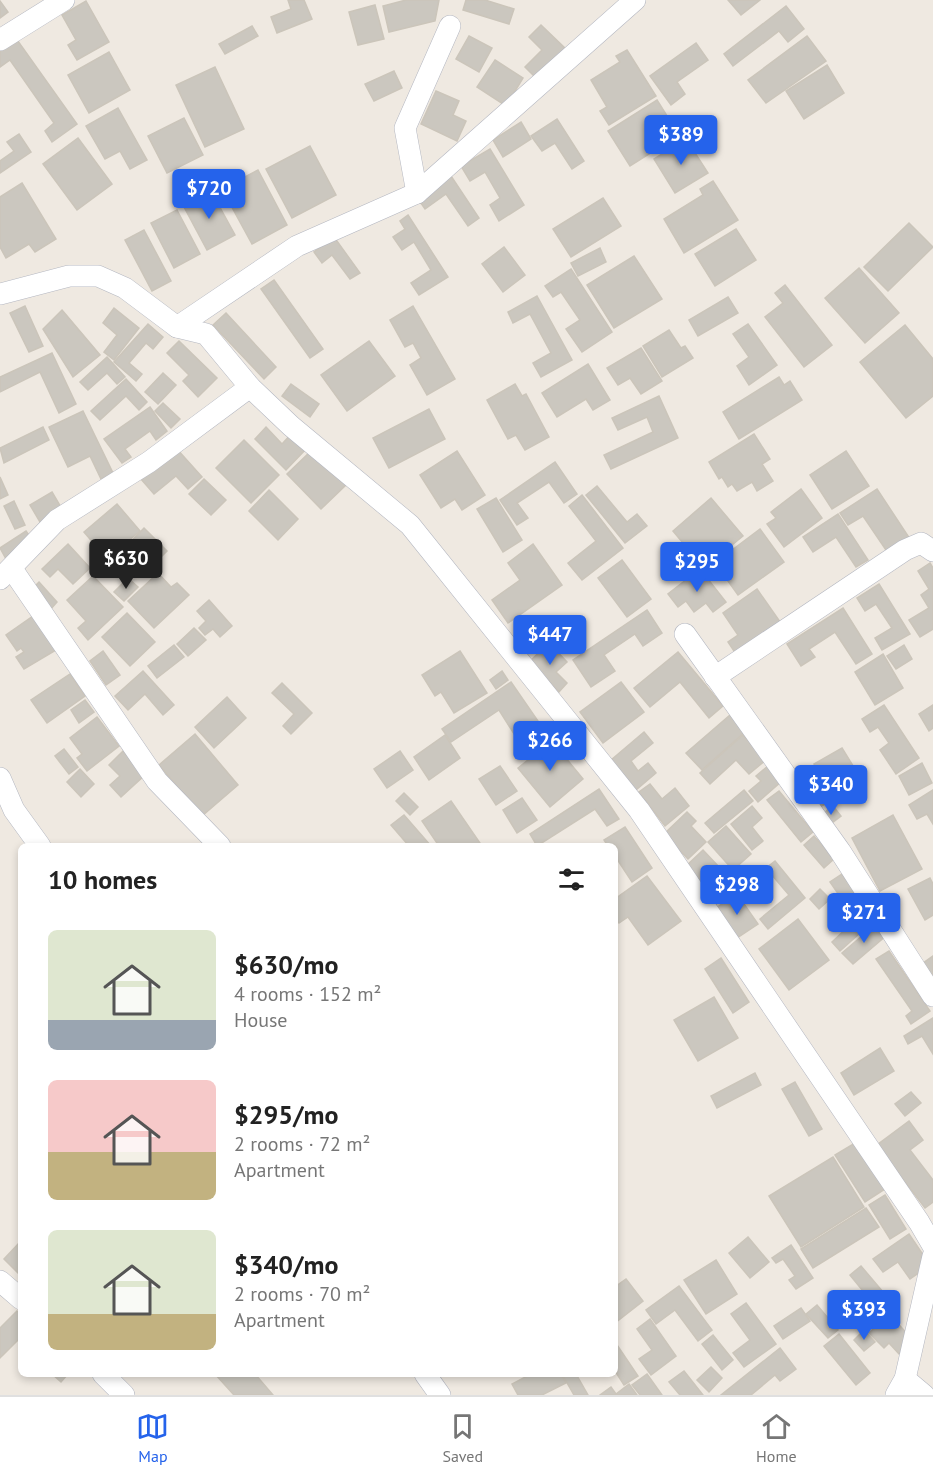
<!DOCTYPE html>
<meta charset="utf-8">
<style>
:root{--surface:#fff;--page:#f2f2f2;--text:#222;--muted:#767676;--line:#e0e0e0;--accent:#2563eb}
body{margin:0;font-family:"PT Sans",sans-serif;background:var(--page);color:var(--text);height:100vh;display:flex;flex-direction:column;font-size:22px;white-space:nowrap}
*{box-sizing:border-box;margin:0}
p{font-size:20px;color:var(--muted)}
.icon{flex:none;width:33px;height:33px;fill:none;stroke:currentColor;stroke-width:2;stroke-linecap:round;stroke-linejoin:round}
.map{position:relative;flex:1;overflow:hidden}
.drawer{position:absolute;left:18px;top:843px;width:600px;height:534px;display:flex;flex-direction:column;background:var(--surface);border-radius:9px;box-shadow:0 3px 9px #0003}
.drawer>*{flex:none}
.price{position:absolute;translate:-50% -51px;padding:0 14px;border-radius:6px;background:var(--accent);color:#fff;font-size:20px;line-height:39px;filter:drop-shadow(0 2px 3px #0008)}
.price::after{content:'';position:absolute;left:50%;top:36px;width:18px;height:14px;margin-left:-9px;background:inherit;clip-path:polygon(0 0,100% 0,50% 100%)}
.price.active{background:#222;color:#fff}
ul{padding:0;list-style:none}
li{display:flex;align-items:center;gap:18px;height:150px;padding:0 30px}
li span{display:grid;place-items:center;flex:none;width:168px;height:120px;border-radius:9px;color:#555}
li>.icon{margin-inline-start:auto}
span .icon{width:72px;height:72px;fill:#fffc;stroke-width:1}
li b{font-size:26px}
h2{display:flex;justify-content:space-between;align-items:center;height:72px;padding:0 30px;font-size:26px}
.dock{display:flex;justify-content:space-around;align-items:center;height:84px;border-top:2px solid var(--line);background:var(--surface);font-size:16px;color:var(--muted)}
.dock a{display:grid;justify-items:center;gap:3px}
.dock .active{color:var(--accent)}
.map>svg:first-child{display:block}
</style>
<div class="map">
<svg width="933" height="1395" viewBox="0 0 933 1395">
<rect width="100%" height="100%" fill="#efe9e1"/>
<g fill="#cbc7bf" stroke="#cbc5ba" stroke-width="1.5">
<path d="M288,0H304L312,19L277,33L271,17L291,9Z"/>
<path d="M406,0H439L435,21L389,32L383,6Z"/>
<path d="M466,0H485L514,9L509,24L463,10Z"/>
<path d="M728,0H760L741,15Z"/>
<path d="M0,1L8,12L0,18Z"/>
<path d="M86,1L109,42L77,60L68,45L76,40L62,15Z"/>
<path d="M375,5L384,39L358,45L349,12Z"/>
<path d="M786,6L804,29L788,42L779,31L733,66L724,54Z"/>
<path d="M541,25L566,49L537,79L525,67L542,50L529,37Z"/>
<path d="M252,26L258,36L225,54L219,44Z"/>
<path d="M469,36L492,48L479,72L456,59Z"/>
<path d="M807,36L826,61L766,103L748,80Z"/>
<path d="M15,37L77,124L52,142L45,131L54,123L10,60L0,67V48Z"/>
<path d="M696,43L708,60L677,82L685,94L671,105L650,76Z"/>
<path d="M627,50L656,96L609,125L600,111L607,107L591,80L620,62L616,56Z"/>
<path d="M109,52L130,90L89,113L68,75Z"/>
<path d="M495,60L523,78L506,106L477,87Z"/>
<path d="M827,65L844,93L804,119L786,91Z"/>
<path d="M215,67L244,129L205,147L176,85Z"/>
<path d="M394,71L402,88L374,101L365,84Z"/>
<path d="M436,91L459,101L453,115L466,121L457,141L421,124Z"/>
<path d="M657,100L679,135L630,166L608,131Z"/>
<path d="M118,108L147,160L130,169L120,151L105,159L86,126Z"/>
<path d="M184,118L203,155L167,173L148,136Z"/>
<path d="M557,119L584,161L572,169L555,143L542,151L531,136Z"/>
<path d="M521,122L531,139L503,157L493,140Z"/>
<path d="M19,134L31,152L0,173V161L14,151L7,142Z"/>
<path d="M78,138L112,184L77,210L43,164Z"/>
<path d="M686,139L708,173L675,193L654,159Z"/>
<path d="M310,146L336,195L292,218L266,169Z"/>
<path d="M490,149L524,205L499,221L490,205L500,198L485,172L470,181L461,166Z"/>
<path d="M258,170L287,225L252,244L222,189Z"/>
<path d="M449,173L479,218L468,226L446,194L425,209L416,196Z"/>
<path d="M713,181L738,220L684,253L664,219L703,195L700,189Z"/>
<path d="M22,183L56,239L35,252L29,244L6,258L0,247V197Z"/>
<path d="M211,191L235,235L207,250L183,205Z"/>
<path d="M603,198L621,226L571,257L553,229Z"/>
<path d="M177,210L200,254L174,268L151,223Z"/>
<path d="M408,215L448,277L419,295L411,283L431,270L414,242L402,250L393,237L405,229L400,221Z"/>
<path d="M909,223L933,247L888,291L864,267Z"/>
<path d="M736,229L756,260L715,286L695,254Z"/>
<path d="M144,230L171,281L152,291L125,240Z"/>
<path d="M334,237L360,273L350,279L332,255L322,263L314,252Z"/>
<path d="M504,247L525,275L503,292L482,264Z"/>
<path d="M600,248L606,262L578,276L571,263Z"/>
<path d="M634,256L662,299L614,328L587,285Z"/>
<path d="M859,268L899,313L865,343L825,298Z"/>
<path d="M571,269L612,332L582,352L566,329L580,320L561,292L553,297L545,286Z"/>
<path d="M274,280L323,349L310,358L261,289Z"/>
<path d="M785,285L832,345L804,367L765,317L783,303L775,293Z"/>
<path d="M537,296L572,360L541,377L533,363L551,353L530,314L513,323L508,312Z"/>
<path d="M728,297L738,313L698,336L689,320Z"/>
<path d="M25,306L43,346L29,352L10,313Z"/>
<path d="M413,306L455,379L427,395L410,365L421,358L413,343L405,347L390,320Z"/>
<path d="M114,308L139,328L114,360L104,352L117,335L103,323Z"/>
<path d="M62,310L100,355L73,377L43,329Z"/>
<path d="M226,313L276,367L264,379L213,325Z"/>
<path d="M148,324L163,337L153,349L146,343L129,363L142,374L136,381L114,362Z"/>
<path d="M748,324L777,365L749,385L737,366L749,357L733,334Z"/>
<path d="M905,325L933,359V396L906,418L860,362Z"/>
<path d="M669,330L681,348L685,346L693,358L662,377L643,346Z"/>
<path d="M179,341L217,378L198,397L183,381L189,375L167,353Z"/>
<path d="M369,341L395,376L347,411L321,375Z"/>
<path d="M641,348L662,381L641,394L630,378L618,385L607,368Z"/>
<path d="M52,353L76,404L59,413L40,372L0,392V377Z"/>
<path d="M107,357L125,377L117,384L107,373L88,390L80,382Z"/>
<path d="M588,364L610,400L593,410L586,399L557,417L542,393Z"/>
<path d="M163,373L176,385L158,404L145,392Z"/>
<path d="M779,377L784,385L790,381L802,400L739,439L723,412Z"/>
<path d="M126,379L147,402L139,410L126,396L100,420L91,411Z"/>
<path d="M291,384L319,404L310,417L282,396Z"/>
<path d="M515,384L522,396L526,394L549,437L525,450L516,435L508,439L487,400Z"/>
<path d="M659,396L678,438L611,469L604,455L653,432L647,417L618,430L612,418Z"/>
<path d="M163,403L180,419L171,428L155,411Z"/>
<path d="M150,407L167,431L156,440L150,431L125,449L131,457L122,463L104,439Z"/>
<path d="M429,409L445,439L389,468L373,438Z"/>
<path d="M83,411L113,473L101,479L90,456L68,467L49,427Z"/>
<path d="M43,427L49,440L4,463L0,448Z"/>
<path d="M266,427L282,444L292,433L307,448L286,470L255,439Z"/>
<path d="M754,434L770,459L762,464L773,481L757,491L752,482L737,491L732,484L728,487L722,477L719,479L709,462Z"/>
<path d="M244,440L279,475L251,503L216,468Z"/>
<path d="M176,448L202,477L188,489L176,476L154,494L141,479Z"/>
<path d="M312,450L346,485L321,509L287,474Z"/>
<path d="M457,451L485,495L462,510L455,499L441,508L420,475Z"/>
<path d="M846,451L869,486L832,509L810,475Z"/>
<path d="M555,462L577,494L564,503L549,482L517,503L528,518L517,525L500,500Z"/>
<path d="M0,477L8,495L0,499Z"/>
<path d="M204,479L226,500L211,515L189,494Z"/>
<path d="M597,486L627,522L637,514L647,526L625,543L586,495Z"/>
<path d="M801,489L822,518L784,547L767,524L776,518L771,512Z"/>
<path d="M877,489L910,539L888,553L863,516L848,525L840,513Z"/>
<path d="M269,490L298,519L278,540L249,511Z"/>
<path d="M52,492L62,509L40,522L30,505Z"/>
<path d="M582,495L623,548L582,580L568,563L596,541L569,506Z"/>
<path d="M496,498L522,540L503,552L477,509Z"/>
<path d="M711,498L743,536L704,568L673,531Z"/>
<path d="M14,501L25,525L15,529L4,506Z"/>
<path d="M117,504L140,531L107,559L84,532Z"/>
<path d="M838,514L868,560L856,567L836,537L813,552L803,537Z"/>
<path d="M144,528L167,551L142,576L133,567L125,576L111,562Z"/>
<path d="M760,529L784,562L738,595L715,563Z"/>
<path d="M26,531L33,541L6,559L0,548Z"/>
<path d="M68,544L90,568L73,584L58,569L50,577L42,569Z"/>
<path d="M533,544L562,585L508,623L492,600L520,580L508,563Z"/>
<path d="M622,560L651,599L627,617L598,578Z"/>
<path d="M930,563L933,568V629L920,637L909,620L929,608L921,595L929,589L918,571Z"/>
<path d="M700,569L726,602L713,612L706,603L694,612L686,601L678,607L668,594Z"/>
<path d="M158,573L171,587L177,583L189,595L154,628L128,601Z"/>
<path d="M93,576L123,607L88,640L78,628L86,621L67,600Z"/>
<path d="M128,578L138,587L124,601L114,592Z"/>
<path d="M39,582L57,602L50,610L31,590Z"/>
<path d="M879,584L910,634L882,650L875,638L892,628L876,604L865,611L857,598Z"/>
<path d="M757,589L783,626L738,657L728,642L738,635L723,613Z"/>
<path d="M209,600L232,626L220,637L213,629L205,635L199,628L206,621L197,611Z"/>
<path d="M843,608L872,654L856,664L835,632L809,649L815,657L801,666L787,644Z"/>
<path d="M647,610L662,633L643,646L635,634L604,655L615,671L591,687L573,660Z"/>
<path d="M127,613L155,642L130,666L102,637Z"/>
<path d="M33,616L56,650L24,669L16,657L24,652L21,648L17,651L6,635Z"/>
<path d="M194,628L206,640L188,656L177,644Z"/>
<path d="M549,643L567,662L556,672L567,683L559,692L530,661Z"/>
<path d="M174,645L184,657L157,678L148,666Z"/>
<path d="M904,645L912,659L896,669L887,656Z"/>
<path d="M103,651L120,675L106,685L90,661Z"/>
<path d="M460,651L487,693L454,713L441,692L435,696L422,675Z"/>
<path d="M678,652L723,706L709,718L680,682L650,707L634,688Z"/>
<path d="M883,654L903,688L875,705L855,672Z"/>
<path d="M143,671L174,705L163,715L145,694L128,710L115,696Z"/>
<path d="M502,671L508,680L496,689L490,680Z"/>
<path d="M70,674L85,696L47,723L31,700Z"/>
<path d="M511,682L538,721L516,737L499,710L451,742L442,729Z"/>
<path d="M621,682L644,712L603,743L580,712Z"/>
<path d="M282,683L312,713L291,734L283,726L294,714L272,693Z"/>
<path d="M227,697L246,718L214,748L195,727Z"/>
<path d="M85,700L94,712L79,723L71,710Z"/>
<path d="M884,705L919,758L896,774L880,750L889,743L878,727L870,732L862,719Z"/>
<path d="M933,705V728L929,731L919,714Z"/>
<path d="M730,715L745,732L702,770L686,753Z"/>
<path d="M97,717L119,746L87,771L77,758L82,754L70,738Z"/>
<path d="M644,732L653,743L631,761L638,771L648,763L656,773L636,790L611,760Z"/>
<path d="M195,734L238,785L202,816L159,765Z"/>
<path d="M445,735L460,758L429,780L414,757Z"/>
<path d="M547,735L583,779L550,807L518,768L538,752L533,747Z"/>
<path d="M743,735L766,760L749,774L736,760L710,784L700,773Z"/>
<path d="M842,748L863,782L815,810L806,795L826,783L814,764Z"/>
<path d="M64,749L78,767L69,774L55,756Z"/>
<path d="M123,751L145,775L121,797L110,785L120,776L109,765Z"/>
<path d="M400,751L413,770L387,788L374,769Z"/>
<path d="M922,763L932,783L909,795L899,776Z"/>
<path d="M500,766L517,791L496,805L479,779Z"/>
<path d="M768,766L782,781L758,802L749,791L761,781L756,776Z"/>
<path d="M80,769L94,784L81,797L67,782Z"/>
<path d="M650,784L662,799L675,788L689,806L665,826L639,792Z"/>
<path d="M599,789L619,819L607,826L595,809L537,846L530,834Z"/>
<path d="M744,790L753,801L714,833L705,823Z"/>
<path d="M933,790V824L927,814L917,819L909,805Z"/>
<path d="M779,791L813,832L801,842L767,800Z"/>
<path d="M404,793L418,807L410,815L396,801Z"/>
<path d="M522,798L537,820L517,833L503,810Z"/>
<path d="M451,801L482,846H439L422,821Z"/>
<path d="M752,806L762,818L752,827L763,841L752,850L731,824Z"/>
<path d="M833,806L841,816L828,826L820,816Z"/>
<path d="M687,812L696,821L691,826L706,842L688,859L664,834Z"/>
<path d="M404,815L431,846H409L391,825Z"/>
<path d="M893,815L922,869L880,891L852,838Z"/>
<path d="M726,826L751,854L733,870L708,842Z"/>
<path d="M625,827L652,868L632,882L615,856V846H608L604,840Z"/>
<path d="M814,836L834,859L824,868L804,845Z"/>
<path d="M703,850L719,867L701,884L685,867Z"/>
<path d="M775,861L805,898L768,929L760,919L789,895L766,868Z"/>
<path d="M842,874L871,915L859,924L830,882Z"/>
<path d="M647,876L681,921L648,945L628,917L619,923L615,917V899Z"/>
<path d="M930,878L933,884V915L925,920L908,889Z"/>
<path d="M820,889L830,899L819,909L810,899Z"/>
<path d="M737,894L758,924L737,938L716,908Z"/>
<path d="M798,919L829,960L789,990L759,949Z"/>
<path d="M851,924L860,933L840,951L832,942Z"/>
<path d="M876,924L887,935L853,964L842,953Z"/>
<path d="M889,951L930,1011L911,1024L906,1016L912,1011L876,959Z"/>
<path d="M933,956V986L919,966Z"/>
<path d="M721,958L749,1002L733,1013L705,969Z"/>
<path d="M714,997L738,1038L698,1061L674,1020Z"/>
<path d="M933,1018V1054L922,1036L908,1044L904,1036Z"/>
<path d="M880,1048L894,1071L854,1095L841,1073Z"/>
<path d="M755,1073L761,1085L717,1108L711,1096Z"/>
<path d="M795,1082L822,1129L809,1136L782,1089Z"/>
<path d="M911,1092L921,1103L905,1116L895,1104Z"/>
<path d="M909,1121L923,1140L910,1150L933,1180V1202L925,1208L877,1145Z"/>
<path d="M855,1143L885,1189L865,1202L835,1155Z"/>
<path d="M833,1157L864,1207L801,1247L769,1196Z"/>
<path d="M885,1195L906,1229L890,1239L869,1205Z"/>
<path d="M866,1208L879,1227L813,1268L801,1249Z"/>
<path d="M909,1234L930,1265L910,1279L898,1262L883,1272L873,1259Z"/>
<path d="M748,1237L769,1262L750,1278L729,1253Z"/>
<path d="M21,1241V1276L4,1259Z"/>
<path d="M791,1245L813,1278L796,1289L789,1280L795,1276L783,1259L776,1263L772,1258Z"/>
<path d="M716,1260L737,1294L706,1314L684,1280Z"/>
<path d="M861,1266L894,1305L876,1319L866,1307L872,1302L850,1275Z"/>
<path d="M626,1279L643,1301L615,1323V1287Z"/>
<path d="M679,1286L712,1330L698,1341L675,1310L656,1324L646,1310Z"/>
<path d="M746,1303L776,1344L744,1367L733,1353L750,1340L731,1314Z"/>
<path d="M817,1305L838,1330L828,1338L806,1314Z"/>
<path d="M801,1308L810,1321L783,1339L774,1326Z"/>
<path d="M17,1311L21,1314V1343L18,1340L0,1358V1328Z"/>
<path d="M889,1314L913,1340L899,1354L889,1343L884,1348L869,1333Z"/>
<path d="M650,1319L676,1356L651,1375L639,1359L652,1350L637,1329Z"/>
<path d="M864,1330L875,1342L864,1351L854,1340Z"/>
<path d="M839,1334L870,1373L856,1385L824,1346Z"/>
<path d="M713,1335L733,1360L722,1370L702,1344Z"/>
<path d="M615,1342L638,1376L624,1385L615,1371Z"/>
<path d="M780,1348L796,1369L780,1381L775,1375L751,1395H721Z"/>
<path d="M711,1367L722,1378L709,1392L697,1380Z"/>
<path d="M684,1371L703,1395H680L669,1382Z"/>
<path d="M52,1374H68L61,1382Z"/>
<path d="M215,1374H255L273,1395H234Z"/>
<path d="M531,1374H561L566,1383L542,1395H518L512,1384Z"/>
<path d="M562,1374H576L588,1395H574Z"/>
<path d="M647,1374L662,1395H640L632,1385Z"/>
<path d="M629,1384L637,1395H600L611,1387L616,1394Z"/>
</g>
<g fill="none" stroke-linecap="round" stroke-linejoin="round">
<defs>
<g id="street">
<path d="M0,40L64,0"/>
<path d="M417,193L405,128L450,26"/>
<path d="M0,294L69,276H98L125,288L177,327L206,334L250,387L291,426L410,525L639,810L919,1222L933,1246"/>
<path d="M177,327L297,246L417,193L635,0"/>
<path d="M12,569L157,781L220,846"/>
<path d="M0,579L57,520L149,462L250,387"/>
<path d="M685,634L840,851L933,996"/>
<path d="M715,677L905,550L921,543L933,551"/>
<path d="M0,778L14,810L40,846"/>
<path d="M0,1281L21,1299"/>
<path d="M103,1374L124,1395"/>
<path d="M425,1374L440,1395"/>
<path d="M905,1379L924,1395"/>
<path d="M896,1395L905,1379L933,1256"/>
</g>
</defs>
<use href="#street" stroke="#b4b7c1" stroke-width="22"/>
<use href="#street" stroke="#fff" stroke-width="21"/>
</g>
</svg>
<b class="price" style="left:681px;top:166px">$389</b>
<b class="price" style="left:209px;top:220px">$720</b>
<b class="price active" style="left:126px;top:590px">$630</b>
<b class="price" style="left:697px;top:593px">$295</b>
<b class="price" style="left:550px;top:666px">$447</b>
<b class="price" style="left:550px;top:772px">$266</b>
<b class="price" style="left:831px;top:816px">$340</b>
<b class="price" style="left:737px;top:916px">$298</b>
<b class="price" style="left:864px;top:944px">$271</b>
<b class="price" style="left:864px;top:1341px">$393</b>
<section class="drawer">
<h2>10 homes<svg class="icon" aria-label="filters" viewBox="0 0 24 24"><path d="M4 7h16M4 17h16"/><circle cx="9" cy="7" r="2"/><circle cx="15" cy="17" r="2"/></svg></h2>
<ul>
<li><span style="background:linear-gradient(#dfe7d0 75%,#9aa5b1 0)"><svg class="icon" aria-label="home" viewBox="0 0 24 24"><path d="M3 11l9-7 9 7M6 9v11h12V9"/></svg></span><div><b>$630/mo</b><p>4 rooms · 152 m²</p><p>House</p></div></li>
<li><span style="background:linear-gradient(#f6c9c9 60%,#c2b280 0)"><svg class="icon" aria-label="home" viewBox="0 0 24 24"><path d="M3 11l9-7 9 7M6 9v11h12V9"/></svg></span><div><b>$295/mo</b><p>2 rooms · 72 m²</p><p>Apartment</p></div></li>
<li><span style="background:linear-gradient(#dfe7d0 70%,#c2b280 0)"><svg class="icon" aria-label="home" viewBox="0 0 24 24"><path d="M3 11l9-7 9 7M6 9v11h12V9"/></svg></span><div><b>$340/mo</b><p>2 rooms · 70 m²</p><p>Apartment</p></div></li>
</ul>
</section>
</div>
<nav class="dock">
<a class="active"><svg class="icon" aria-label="map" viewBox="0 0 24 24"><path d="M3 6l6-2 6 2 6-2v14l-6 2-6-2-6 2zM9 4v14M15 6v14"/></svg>Map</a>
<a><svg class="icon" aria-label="saved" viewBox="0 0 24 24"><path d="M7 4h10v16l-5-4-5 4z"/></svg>Saved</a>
<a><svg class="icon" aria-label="home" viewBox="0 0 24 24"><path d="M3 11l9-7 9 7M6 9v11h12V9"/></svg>Home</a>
</nav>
